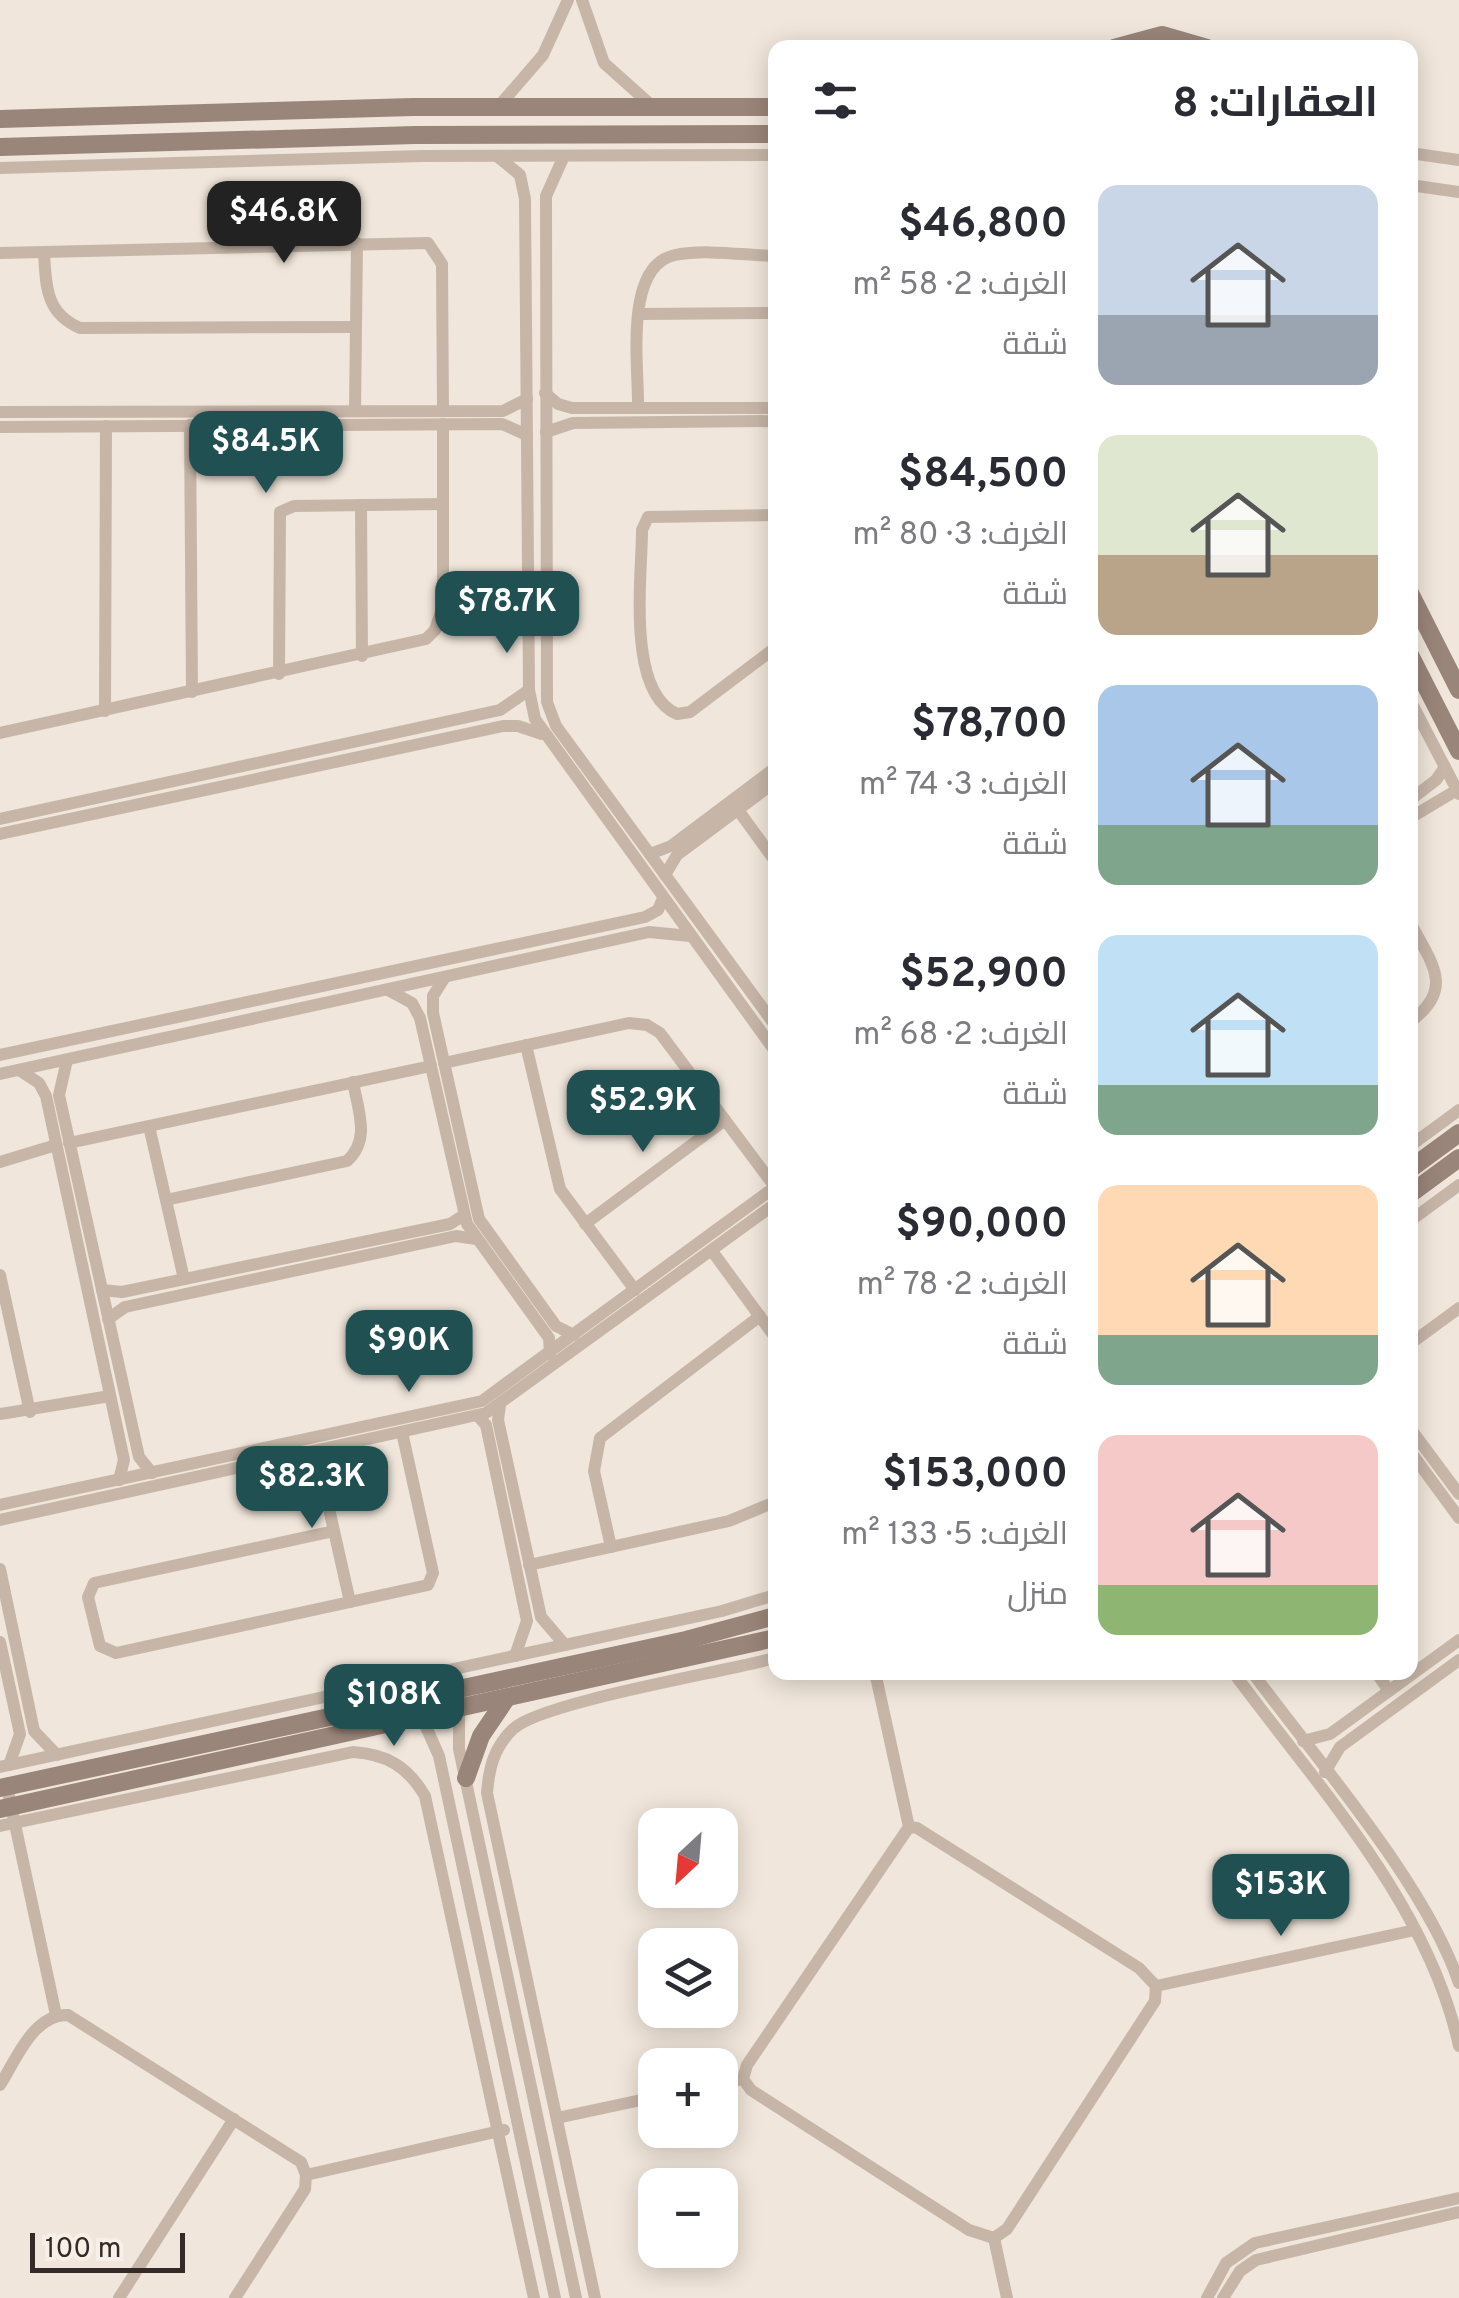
<!DOCTYPE html>
<html lang="ar">
<meta charset="utf-8">
<style>
:root{--surface:#fff;--page:#f2f2f3;--text:#2b2b33;--muted:#7c7c81;--accent:#205052}
body{margin:0;font-family:Overpass,Cairo,sans-serif;background:var(--page);color:var(--text);direction:rtl;height:100vh;display:flex;flex-direction:column;font-size:38px;white-space:nowrap}
*{box-sizing:border-box;margin:0}
p{font-size:32px;color:var(--muted)}
.icon{flex:none;width:55px;height:55px;fill:none;stroke:currentColor;stroke-width:2;stroke-linecap:round;stroke-linejoin:round}
.map{position:relative;flex:1;overflow:hidden;direction:ltr}
.details{position:absolute;left:768px;top:40px;width:650px;height:1640px;display:flex;flex-direction:column;background:var(--surface);border-radius:20px;box-shadow:0 5px 25px #0003;direction:rtl}
.details>*{flex:none}
.needle{width:65px;rotate:206deg}
.tools{position:absolute;left:638px;top:1808px;display:grid;gap:20px}
.tools a{display:grid;place-items:center;width:100px;height:100px;border-radius:20px;background:var(--surface);box-shadow:0 5px 25px #0003;font-size:50px}
.scale{position:absolute;left:30px;bottom:25px;width:155px;box-sizing:border-box;padding-left:10px;border:5px solid #342b28;border-top:0;font-size:28px;line-height:35px;white-space:nowrap;color:#342b28;-webkit-text-stroke:8px #f8f0e7;paint-order:stroke}
.price{position:absolute;translate:-50% -85px;padding:0 22px;border-radius:20px;background:var(--accent);color:#fff;font-size:32px;line-height:65px;filter:drop-shadow(0 2px 5px #0008)}
.price::after{content:'';position:absolute;left:50%;top:60px;width:30px;height:22px;margin-left:-15px;background:inherit;clip-path:polygon(0 0,100% 0,50% 100%)}
.price.selected{background:#222;color:#fff}
ul{padding:0;list-style:none}
li{display:flex;align-items:center;gap:30px;height:250px;padding:0 40px}
li span{display:grid;place-items:center;flex:none;width:280px;height:200px;border-radius:20px;color:#555}
li>.icon{margin-inline-start:auto}
span .icon{width:120px;height:120px;fill:#fffc;stroke-width:1}
li b{font-size:42px}
h2{display:flex;justify-content:space-between;align-items:center;height:120px;padding:0 40px;font-size:42px}
.map>svg:first-child{display:block}
</style>
<div class="map">
<svg width="1459" height="2298" viewBox="0 0 1459 2298">
<rect width="100%" height="100%" fill="#f0e6db"/>
<g fill="none" stroke-linecap="round" stroke-linejoin="round">
<g stroke="#c7b6a8" stroke-width="12">
<path d="M582,0L604,63L651,105"/>
<path d="M499,106L543,55L568,0"/>
<path d="M1410,153L1459,160"/>
<path d="M497,156L520,175L525,199L529,690L535,719L775,1051"/>
<path d="M564,156L546,196L547,702L556,726L775,1025"/>
<path d="M0,168L422,156L775,155"/>
<path d="M1410,185L1459,192"/>
<path d="M44,252C46,285 45,313 80,328L356,327"/>
<path d="M0,253L428,243L442,264L443,411"/>
<path d="M640,314L775,313"/>
<path d="M545,393L558,404L572,408H775"/>
<path d="M638,408C639,367 623,266 675,255C706,249 743,255 775,256"/>
<path d="M355,411L357,243"/>
<path d="M0,412L503,411L527,399"/>
<path d="M190,425L192,692"/>
<path d="M0,427L502,424L527,435"/>
<path d="M546,432L573,423L775,421"/>
<path d="M361,505L362,656"/>
<path d="M775,515L648,517L642,530C642,576 626,692 677,714L690,712L775,648"/>
<path d="M279,674L280,512L294,506L443,504"/>
<path d="M1410,700L1459,794"/>
<path d="M105,711L106,426"/>
<path d="M0,733L426,639L435,630L443,606V424"/>
<path d="M1410,800L1436,780L1445,767"/>
<path d="M738,810L775,861"/>
<path d="M1410,818L1457,790"/>
<path d="M0,819L500,710L529,690"/>
<path d="M0,834L503,726H518L542,734"/>
<path d="M650,854L671,846L775,768"/>
<path d="M665,875L677,855L775,782"/>
<path d="M1410,922C1431,963 1456,988 1410,1022"/>
<path d="M445,977L433,996V1013L479,1219L556,1326L574,1335"/>
<path d="M388,990L412,1003L420,1018L467,1224L549,1338L550,1354"/>
<path d="M526,1045L560,1189L635,1290"/>
<path d="M0,1055L645,917L658,910L663,898"/>
<path d="M67,1060L59,1095L139,1457L152,1473"/>
<path d="M19,1070L39,1083L46,1096L124,1460L119,1480"/>
<path d="M0,1074L649,932L690,936"/>
<path d="M149,1126L184,1279"/>
<path d="M69,1143L431,1066"/>
<path d="M1410,1146L1459,1110"/>
<path d="M0,1162L56,1145"/>
<path d="M166,1200L347,1161C371,1140 358,1110 353,1082"/>
<path d="M1410,1221L1459,1185"/>
<path d="M585,1224L725,1120"/>
<path d="M712,1251L775,1337"/>
<path d="M0,1275L30,1412"/>
<path d="M102,1290L122,1292L450,1224L464,1215"/>
<path d="M108,1319L125,1307L456,1236L476,1239"/>
<path d="M1410,1344L1459,1308"/>
<path d="M500,1405L498,1420L541,1617L565,1645"/>
<path d="M0,1414L110,1396"/>
<path d="M478,1416L486,1425L527,1621L515,1656"/>
<path d="M1410,1428L1459,1494"/>
<path d="M316,1451L350,1602"/>
<path d="M1410,1451L1459,1518"/>
<path d="M0,1505L482,1401L775,1187L660,1033L647,1025L629,1023L444,1063"/>
<path d="M0,1520L486,1413L775,1204"/>
<path d="M334,1531L94,1583L88,1597L100,1646L116,1653L428,1585L433,1573L402,1432"/>
<path d="M611,1547L594,1471L600,1438L760,1316"/>
<path d="M529,1565L729,1521L775,1502"/>
<path d="M0,1569L34,1731L57,1755"/>
<path d="M0,1642L20,1734L9,1765"/>
<path d="M875,1672L909,1827"/>
<path d="M1233,1672C1318,1787 1428,1904 1459,2046"/>
<path d="M1252,1672C1316,1759 1426,1884 1459,1983"/>
<path d="M1376,1672L1389,1691"/>
<path d="M459,1703V1749L576,2298"/>
<path d="M419,1711L439,1756L555,2298"/>
<path d="M1303,1741L1330,1734L1459,1640"/>
<path d="M0,1767L722,1611L775,1595"/>
<path d="M1325,1772L1340,1747L1459,1660"/>
<path d="M7,1787L56,2015"/>
<path d="M0,1826L353,1752C387,1754 408,1767 425,1796L534,2298"/>
<path d="M909,1827L917,1828L1139,1968L1156,1986L1155,2001L1007,2229L994,2238L969,2230L751,2090L743,2079L747,2065Z"/>
<path d="M1156,1986L1415,1930"/>
<path d="M720,2084L743,2079"/>
<path d="M0,2085C16,2060 33,2014 68,2015L301,2162L306,2175L305,2189L235,2298"/>
<path d="M557,2118L655,2097"/>
<path d="M306,2175L504,2130"/>
<path d="M994,2238L1007,2298"/>
<path d="M119,2298L234,2119"/>
<path d="M595,2298L487,1793C489,1768 494,1747 513,1729C541,1702 725,1672 775,1658"/>
<path d="M1207,2298L1226,2263L1255,2243L1459,2198"/>
<path d="M1223,2298L1240,2271L1256,2260L1459,2212"/>
</g>
<g stroke="#9a857a" stroke-width="18">
<path d="M1114,48L1162,35L1207,48"/>
<path d="M0,119L413,107H775"/>
<path d="M0,147L415,135L775,134"/>
<path d="M1410,593L1459,690"/>
<path d="M1410,655L1459,751"/>
<path d="M1410,1169L1459,1133"/>
<path d="M1410,1194L1459,1158"/>
<path d="M466,1778L481,1736L506,1699"/>
<path d="M0,1788L686,1640L775,1616"/>
<path d="M0,1809L775,1638"/>
</g>
</g>
</svg>
<div class="tools">
<a><svg class="needle" viewBox="-14 -14 28 28"><path d="M0-13l5 13h-10z" fill="#e53935"/><path d="M0 13l5-13h-10z" fill="#7c7c81"/></svg></a>
<a><svg class="icon" aria-label="layers" viewBox="0 0 24 24"><path d="M12 4l9 5-9 5-9-5zM3 14l9 5 9-5"/></svg></a>
<a>+</a>
<a>−</a>
</div>
<div class="scale">100 m</div>
<b class="price selected" style="left:284px;top:266px">$46.8K</b>
<b class="price" style="left:266px;top:496px">$84.5K</b>
<b class="price" style="left:507px;top:656px">$78.7K</b>
<b class="price" style="left:643px;top:1155px">$52.9K</b>
<b class="price" style="left:409px;top:1395px">$90K</b>
<b class="price" style="left:312px;top:1531px">$82.3K</b>
<b class="price" style="left:394px;top:1749px">$108K</b>
<b class="price" style="left:1281px;top:1939px">$153K</b>
<section class="details">
<h2>العقارات: 8<svg class="icon" aria-label="filters" viewBox="0 0 24 24"><path d="M4 7h16M4 17h16"/><circle cx="9" cy="7" r="2"/><circle cx="15" cy="17" r="2"/></svg></h2>
<ul>
<li><span style="background:linear-gradient(#c9d6e8 65%,#9aa5b1 0)"><svg class="icon" aria-label="home" viewBox="0 0 24 24"><path d="M3 11l9-7 9 7M6 9v11h12V9"/></svg></span><div><b>$46,800</b><p>الغرف: 2 · 58 m²</p><p>شقة</p></div></li>
<li><span style="background:linear-gradient(#dfe7d0 60%,#b9a48a 0)"><svg class="icon" aria-label="home" viewBox="0 0 24 24"><path d="M3 11l9-7 9 7M6 9v11h12V9"/></svg></span><div><b>$84,500</b><p>الغرف: 3 · 80 m²</p><p>شقة</p></div></li>
<li><span style="background:linear-gradient(#a9c7e8 70%,#7fa58c 0)"><svg class="icon" aria-label="home" viewBox="0 0 24 24"><path d="M3 11l9-7 9 7M6 9v11h12V9"/></svg></span><div><b>$78,700</b><p>الغرف: 3 · 74 m²</p><p>شقة</p></div></li>
<li><span style="background:linear-gradient(#bfe0f5 75%,#7fa58c 0)"><svg class="icon" aria-label="home" viewBox="0 0 24 24"><path d="M3 11l9-7 9 7M6 9v11h12V9"/></svg></span><div><b>$52,900</b><p>الغرف: 2 · 68 m²</p><p>شقة</p></div></li>
<li><span style="background:linear-gradient(#ffd9b3 75%,#7fa58c 0)"><svg class="icon" aria-label="home" viewBox="0 0 24 24"><path d="M3 11l9-7 9 7M6 9v11h12V9"/></svg></span><div><b>$90,000</b><p>الغرف: 2 · 78 m²</p><p>شقة</p></div></li>
<li><span style="background:linear-gradient(#f6c9c9 75%,#8fb573 0)"><svg class="icon" aria-label="home" viewBox="0 0 24 24"><path d="M3 11l9-7 9 7M6 9v11h12V9"/></svg></span><div><b>$153,000</b><p>الغرف: 5 · 133 m²</p><p>منزل</p></div></li>
</ul>
</section>
</div>
